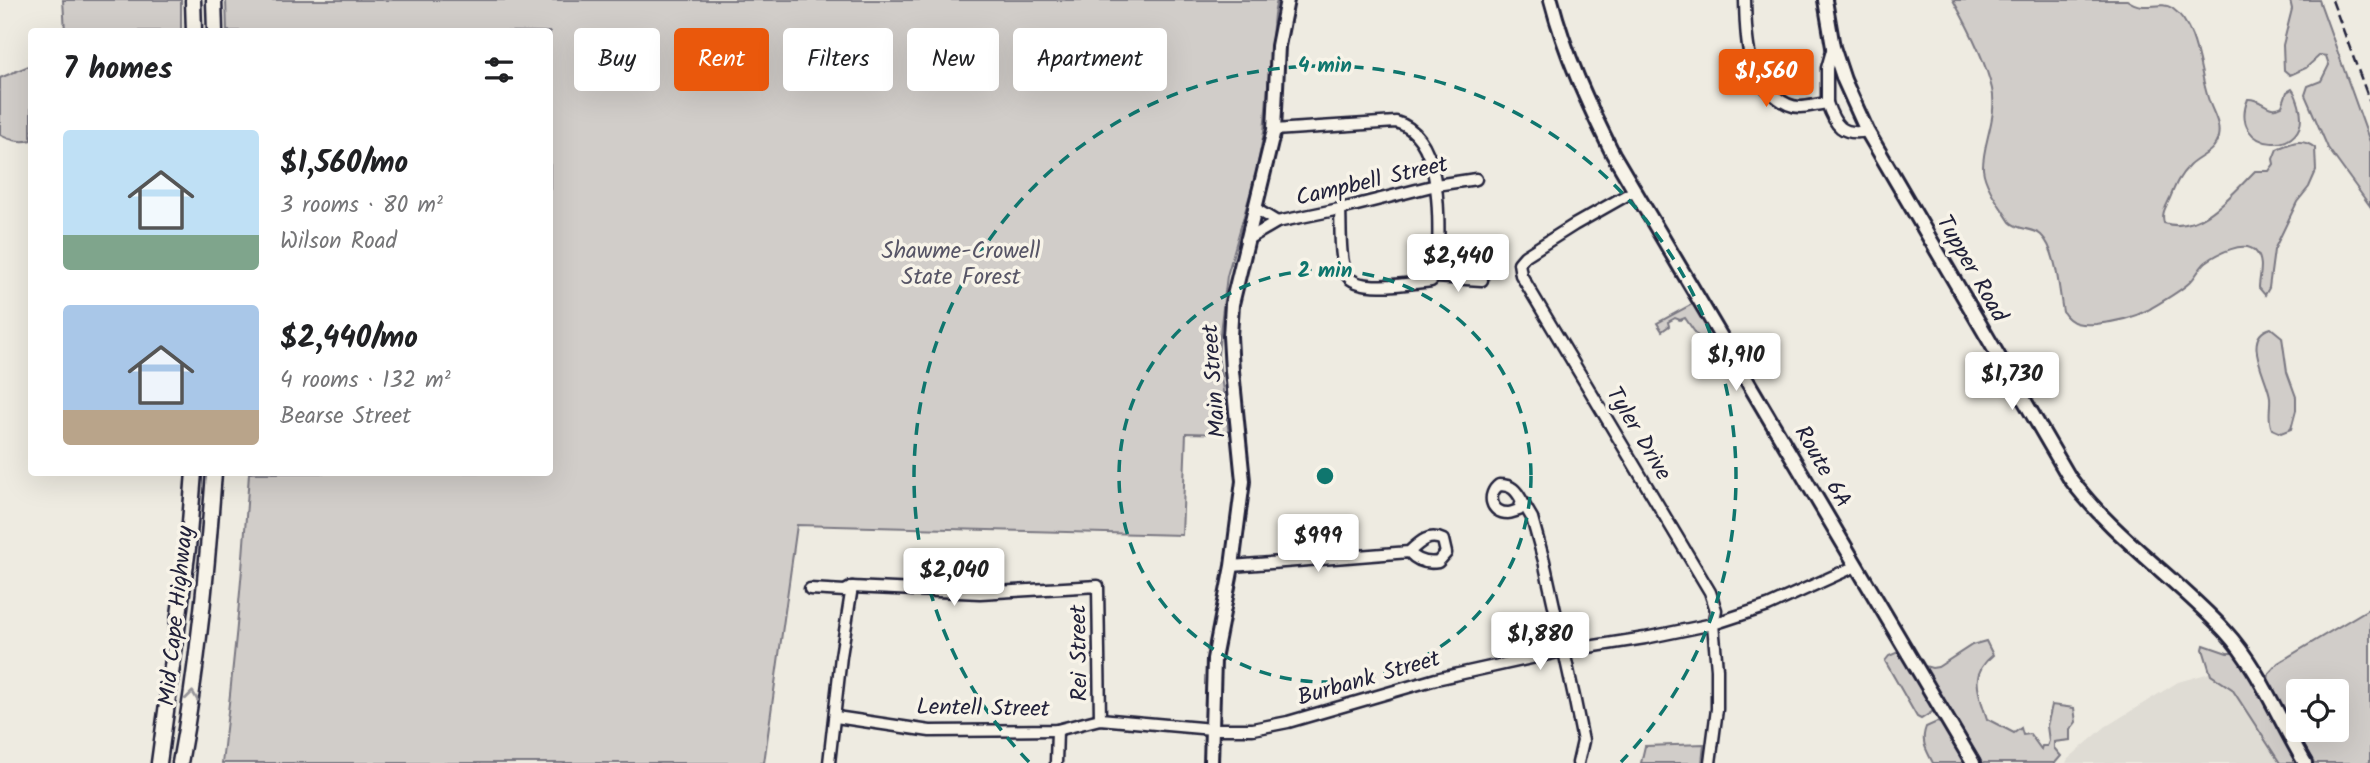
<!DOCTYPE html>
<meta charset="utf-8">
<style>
:root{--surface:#fff;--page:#f6f6f6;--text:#202124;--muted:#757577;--accent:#ea580c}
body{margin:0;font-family:Kalam,sans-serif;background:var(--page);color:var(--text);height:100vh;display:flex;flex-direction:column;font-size:26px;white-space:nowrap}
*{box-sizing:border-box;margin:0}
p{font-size:23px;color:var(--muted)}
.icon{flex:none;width:38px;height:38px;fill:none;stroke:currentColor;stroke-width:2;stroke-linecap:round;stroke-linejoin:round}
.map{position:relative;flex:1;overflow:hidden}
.drawer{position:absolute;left:28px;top:28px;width:525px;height:448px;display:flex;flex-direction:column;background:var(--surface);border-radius:7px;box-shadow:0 7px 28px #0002}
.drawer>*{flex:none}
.top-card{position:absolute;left:574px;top:28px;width:665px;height:63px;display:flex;gap:14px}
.buttons{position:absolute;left:2286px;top:679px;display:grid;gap:14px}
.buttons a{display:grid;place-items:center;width:63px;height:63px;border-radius:7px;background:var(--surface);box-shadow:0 7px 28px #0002;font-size:35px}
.price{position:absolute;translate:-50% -60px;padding:0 16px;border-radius:7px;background:#fff;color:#222;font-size:23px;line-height:46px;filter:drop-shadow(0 2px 4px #0008)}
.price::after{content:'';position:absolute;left:50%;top:42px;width:21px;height:16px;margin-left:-10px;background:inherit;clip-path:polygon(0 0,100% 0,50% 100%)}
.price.current{background:var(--accent);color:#fff}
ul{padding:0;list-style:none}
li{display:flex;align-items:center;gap:21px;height:175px;padding:0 35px}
li span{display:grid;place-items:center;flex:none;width:196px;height:140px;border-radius:7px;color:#555}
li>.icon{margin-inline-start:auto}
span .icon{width:84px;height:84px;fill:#fffc;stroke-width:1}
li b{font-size:30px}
h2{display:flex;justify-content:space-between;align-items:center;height:84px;padding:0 35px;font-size:30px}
.tag{padding:0 24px;border-radius:7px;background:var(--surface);box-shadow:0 7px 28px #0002;font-size:24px;line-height:63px}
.tag.current{background:var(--accent);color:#fff}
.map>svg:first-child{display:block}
</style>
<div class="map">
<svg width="2370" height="763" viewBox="0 0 2370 763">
<rect width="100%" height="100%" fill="#eeebe1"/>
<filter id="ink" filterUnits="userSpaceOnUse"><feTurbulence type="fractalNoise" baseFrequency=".0143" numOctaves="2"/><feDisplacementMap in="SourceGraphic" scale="14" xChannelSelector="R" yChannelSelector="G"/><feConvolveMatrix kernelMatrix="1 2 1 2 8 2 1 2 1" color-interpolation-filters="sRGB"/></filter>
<g filter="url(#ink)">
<path fill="#dfdcd4" d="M2210,673L2236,689L2288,763H2066L2068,759L2105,727L2178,682Z"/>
<g fill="#d1cdc9" stroke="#7a7882" stroke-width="2" fill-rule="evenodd">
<path d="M63,0H181V31H65Z"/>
<path d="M226,0H1277L1274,14L1264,132L1256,173L1227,276L1221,324L1218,355L1229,434L1186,433L1182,535L797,525L764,763H222C234,666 243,570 249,473L550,472V32L227,31Z"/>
<path d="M1953,0H2127C2145,13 2159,0 2172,8C2199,27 2199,74 2209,101C2213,113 2221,124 2218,137C2215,153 2199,156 2189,166C2179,176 2175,186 2170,198C2166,207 2161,213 2164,223C2200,235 2232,194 2255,171H2269L2274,164L2273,159L2277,149C2291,143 2302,137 2315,148L2316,171L2309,187L2297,202L2274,250L2269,288L2265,295L2259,288C2259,277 2265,262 2256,252C2245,239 2217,254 2206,262C2199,268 2196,277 2189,283C2178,293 2161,302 2148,310C2131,319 2115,322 2096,324C2082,325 2071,325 2063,312C2059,291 2057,250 2041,235C2032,227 2019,231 2010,222C2001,207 1985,187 1983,169C1982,144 1998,118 1992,89C1986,62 1967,25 1953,0Z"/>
<path d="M2290,0H2319L2370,142V206L2328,148L2305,95L2308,86L2321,81L2329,65L2326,56L2320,55L2306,68L2290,75L2284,70L2283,45L2292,9Z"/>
<path d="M31,65V140C22,143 9,140 0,135V78Z"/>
<path d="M2292,89C2296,94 2297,99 2299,105C2315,160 2226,153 2248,99C2262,98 2268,114 2282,106L2287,92Z"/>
<path d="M1694,303L1713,334L1711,340L1706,343L1701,341L1685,318L1680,320L1675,318L1668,322L1669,326L1662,331L1657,323Z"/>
<path d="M2271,328L2282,337L2287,372L2296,397V410L2291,429L2281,433L2272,429C2267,418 2271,408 2270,397C2268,379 2240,336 2271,328Z"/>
<path d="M2370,608V763H2314L2268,681L2269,673L2278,663ZM2298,691H2336V730H2298Z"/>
<path d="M1986,641L1993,655C1968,675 1979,693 1987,719L2014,733L2021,728L2023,735L2030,734L2041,749L2042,746H2047L2049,741L2047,726L2052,705L2074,708L2076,722L2070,730V740L2054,742V748L2061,756L2055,763H1982L1928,672L1925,666L1932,668L1938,667L1972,645Z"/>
<path d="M2204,645L2227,653H2236L2299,763H2280L2232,689L2211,675L2203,649Z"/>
<path d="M1898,652L1903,655L1934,708L1932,712L1921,719L1917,717L1885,661L1889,656Z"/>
<path d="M1937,722L1943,724L1968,763H1933C1927,751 1920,742 1926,727Z"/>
<path d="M1704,744L1702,763H1641L1645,746Z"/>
</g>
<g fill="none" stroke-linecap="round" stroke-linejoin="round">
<defs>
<g id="minor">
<path d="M1745,0C1746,34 1745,74 1775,96C1782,102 1790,107 1800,107C1808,107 1818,104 1827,103C1835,126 1842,136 1867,131"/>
<path d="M1827,103V68L1833,47"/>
<path d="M1274,130L1396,122C1446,136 1438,228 1438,270L1435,277"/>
<path d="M1634,191L1574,225L1525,256L1519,263L1521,275L1710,592L1716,610L1713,624L1717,669V709L1710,763"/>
<path d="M1254,208L1277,222"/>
<path d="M1340,209C1341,227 1339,260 1347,275C1357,293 1413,283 1431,281L1435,277L1482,280"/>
<path d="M1246,240L1277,222L1349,207L1436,185L1476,179"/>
<path d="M1499,485C1512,485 1516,490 1522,501L1519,510C1515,511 1511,513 1508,513C1490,513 1487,494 1499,485Z"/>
<path d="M1522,501L1532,518L1544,561L1575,701L1583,741L1578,763"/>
<path d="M1232,566L1409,552C1420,542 1429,533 1443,540L1446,553L1438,562C1427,564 1417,561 1409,552"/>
<path d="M810,589L845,591L852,587L980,593L1098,586L1100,719"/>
<path d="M836,717L930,731L1057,730L1100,719L1212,729H1253L1288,722L1436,679L1563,651L1645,638L1713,624L1768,606L1856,566"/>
<path d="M829,763L841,656L852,587"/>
<path d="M1056,763L1057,730"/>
</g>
<g id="major">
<path d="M1551,0C1565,54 1588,104 1613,154L1973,763"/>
<path d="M1825,0L1833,47L1844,80L1867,131L2069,477C2113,537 2175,577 2225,631C2259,668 2279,720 2305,763"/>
<path d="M1211,763L1214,659L1232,566L1243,481L1232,371L1230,336L1232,304L1274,130L1278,46L1287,0"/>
</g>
<g id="highway">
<path d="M193,0L194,32"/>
<path d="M214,0L215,32"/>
<path d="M159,763L188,548L194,472"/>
<path d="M180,763C198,667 207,570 214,472"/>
</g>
</defs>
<use href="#minor" stroke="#22223b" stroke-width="15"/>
<use href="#major" stroke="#22223b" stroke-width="18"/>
<use href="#highway" stroke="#22223b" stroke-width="19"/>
<use href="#minor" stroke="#f7f3e8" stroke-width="10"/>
<use href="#major" stroke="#f7f3e8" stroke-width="12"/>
<use href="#highway" stroke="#f7f3e8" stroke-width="14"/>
<path stroke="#22223b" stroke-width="2.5" stroke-dasharray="10 5" stroke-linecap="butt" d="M2332,0L2370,102"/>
</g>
<defs><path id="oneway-chevron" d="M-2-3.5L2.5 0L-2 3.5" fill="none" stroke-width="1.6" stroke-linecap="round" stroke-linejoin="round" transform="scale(1.75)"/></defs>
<use stroke="#97959a" href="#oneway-chevron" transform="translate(192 696) rotate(-83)"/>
</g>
<g fill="none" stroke="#0f766e" stroke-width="3.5" stroke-dasharray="12 9">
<circle cx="1325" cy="476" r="206"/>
<path d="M1029 762A411 411 0 1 1 1621 762"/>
</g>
<g text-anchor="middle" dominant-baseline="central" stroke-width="7" stroke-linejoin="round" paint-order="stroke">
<g font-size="23" fill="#22223b" stroke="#f7f3e8">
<text transform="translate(1372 182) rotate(-13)">Campbell Street</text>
<text transform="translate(1971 269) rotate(60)">Tupper Road</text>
<text transform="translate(1215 381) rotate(-94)">Main Street</text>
<text transform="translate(1638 434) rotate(59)">Tyler Drive</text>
<text transform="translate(1822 467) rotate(60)">Route 6A</text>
<text transform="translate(177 616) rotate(-84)">Mid Cape Highway</text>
<text transform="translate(1080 653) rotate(-91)">Rei Street</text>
<text transform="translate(1369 679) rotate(-16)">Burbank Street</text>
<text transform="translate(983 709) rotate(1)">Lentell Street</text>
</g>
<g font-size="23" fill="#575566" stroke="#f7f3e8">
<text x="961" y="252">Shawme-Crowell<tspan x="961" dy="26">State Forest</tspan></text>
</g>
</g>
<circle cx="1325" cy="476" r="10" fill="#0f766e" stroke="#f7f3e8" stroke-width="3.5"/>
<g font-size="21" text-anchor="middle" font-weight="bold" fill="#0f766e" stroke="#f7f3e8" stroke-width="7" stroke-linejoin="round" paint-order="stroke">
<text x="1325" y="72">4 min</text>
<text x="1325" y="277">2 min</text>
</g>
</svg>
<div class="buttons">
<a><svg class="icon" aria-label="locate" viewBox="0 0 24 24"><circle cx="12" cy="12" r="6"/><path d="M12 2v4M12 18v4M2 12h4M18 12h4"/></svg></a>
</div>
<b class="price current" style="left:1766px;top:109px">$1,560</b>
<b class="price" style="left:1458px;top:294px">$2,440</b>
<b class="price" style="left:1736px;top:393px">$1,910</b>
<b class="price" style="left:2012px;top:412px">$1,730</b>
<b class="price" style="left:1318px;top:574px">$999</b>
<b class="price" style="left:954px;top:608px">$2,040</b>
<b class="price" style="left:1540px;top:672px">$1,880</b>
<div class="top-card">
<a class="tag">Buy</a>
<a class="tag current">Rent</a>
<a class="tag">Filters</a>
<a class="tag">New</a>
<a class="tag">Apartment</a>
</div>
<section class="drawer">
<h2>7 homes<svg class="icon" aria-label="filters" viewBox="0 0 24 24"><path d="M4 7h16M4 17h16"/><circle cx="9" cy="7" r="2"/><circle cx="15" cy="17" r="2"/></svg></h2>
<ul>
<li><span style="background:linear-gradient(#bfe0f5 75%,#7fa58c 0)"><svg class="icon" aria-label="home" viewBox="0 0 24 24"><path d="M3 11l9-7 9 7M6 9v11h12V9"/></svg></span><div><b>$1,560/mo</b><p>3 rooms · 80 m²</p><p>Wilson Road</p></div></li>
<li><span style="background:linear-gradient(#a9c7e8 75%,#b9a48a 0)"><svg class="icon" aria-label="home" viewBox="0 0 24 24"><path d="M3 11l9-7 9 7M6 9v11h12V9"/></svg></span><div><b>$2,440/mo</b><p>4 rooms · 132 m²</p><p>Bearse Street</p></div></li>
</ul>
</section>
</div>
